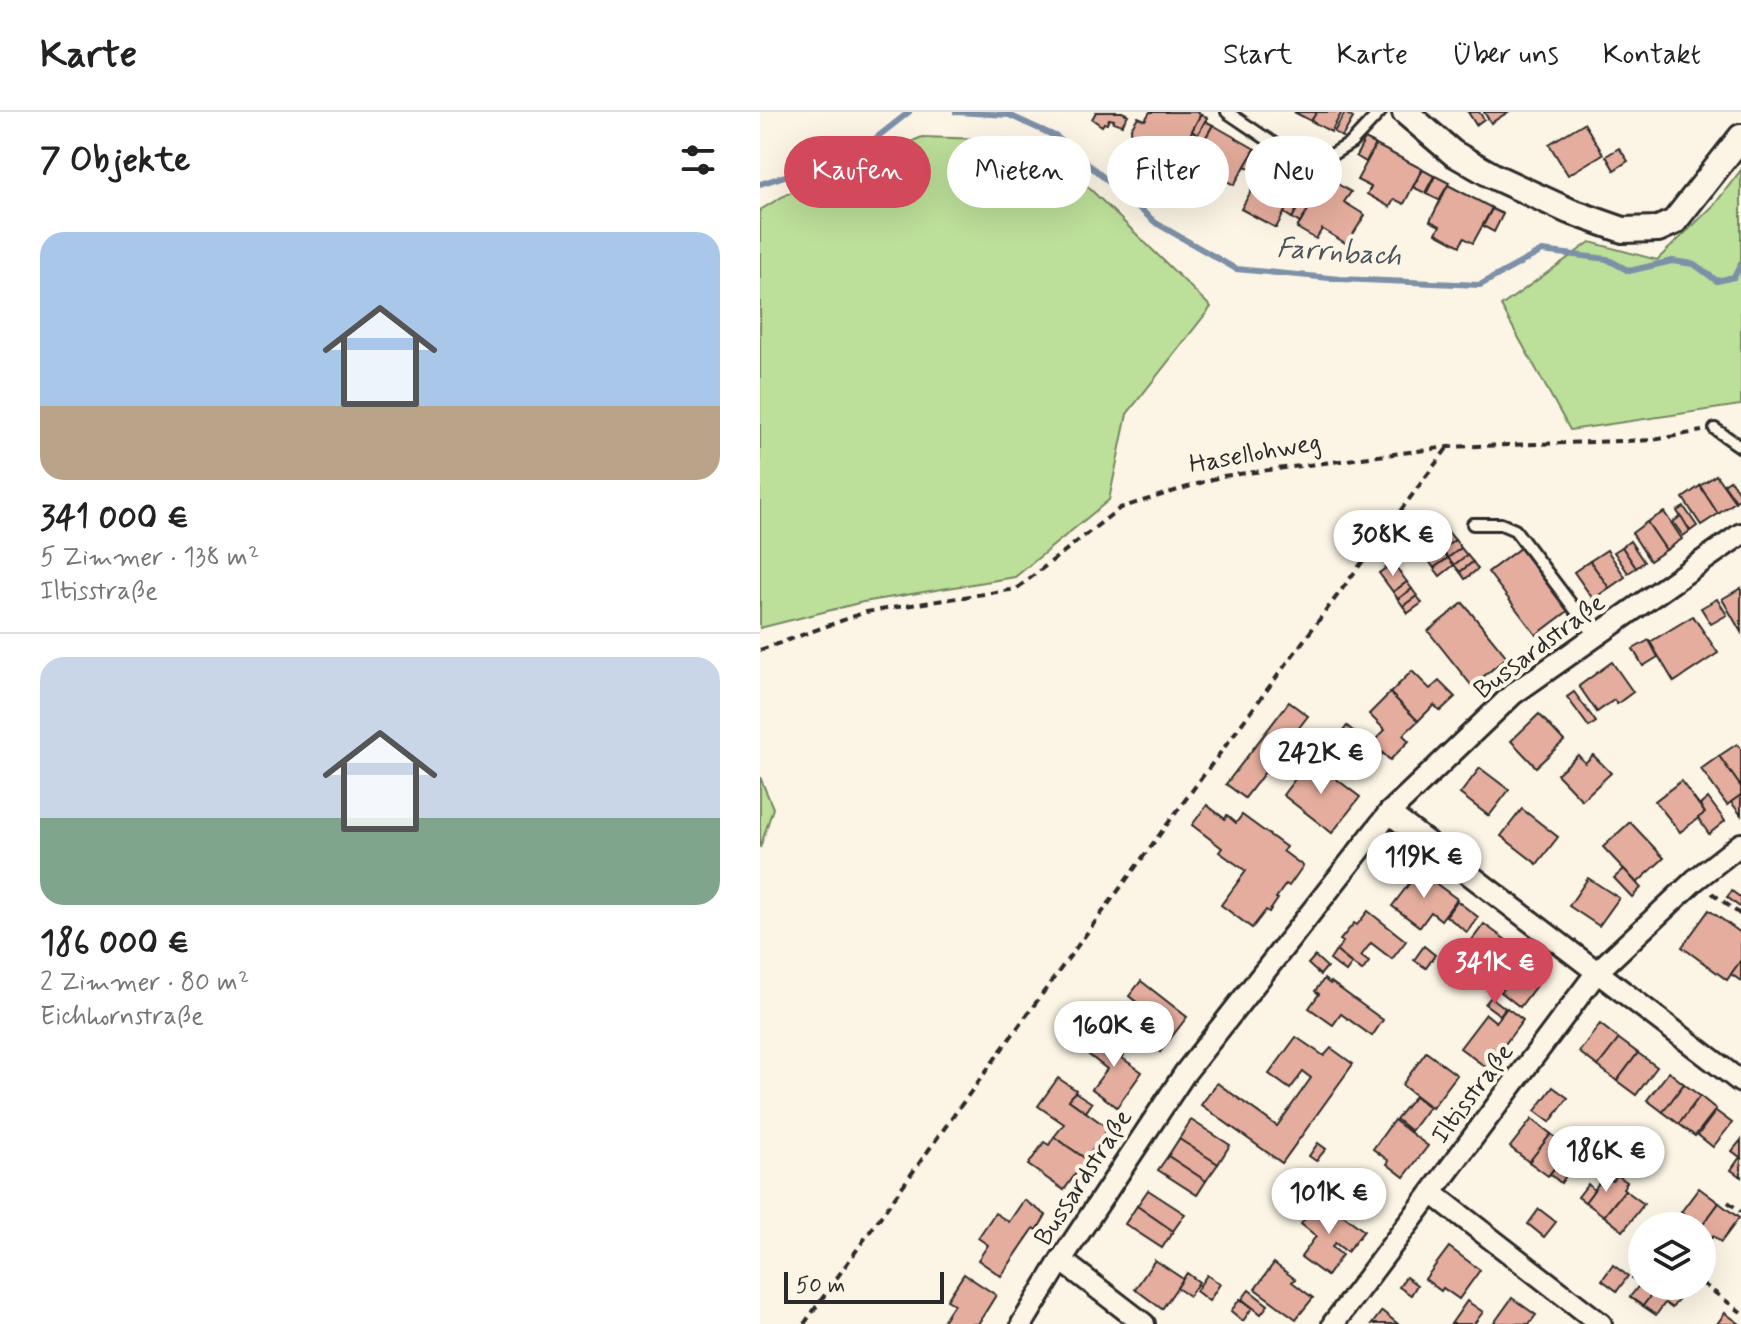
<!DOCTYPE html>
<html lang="de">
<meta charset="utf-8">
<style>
:root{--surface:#fff;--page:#f2f2f2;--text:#222;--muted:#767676;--line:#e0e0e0;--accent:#d1495b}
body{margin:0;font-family:Mynerve,sans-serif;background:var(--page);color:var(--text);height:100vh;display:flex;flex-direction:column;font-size:30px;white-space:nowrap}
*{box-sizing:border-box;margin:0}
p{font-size:26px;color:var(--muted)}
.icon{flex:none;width:44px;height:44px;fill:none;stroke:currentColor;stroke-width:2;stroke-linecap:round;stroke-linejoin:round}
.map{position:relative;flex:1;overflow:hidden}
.sheet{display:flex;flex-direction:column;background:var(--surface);width:760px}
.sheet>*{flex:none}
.hud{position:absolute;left:24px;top:24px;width:760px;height:72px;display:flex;gap:16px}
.buttons{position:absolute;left:868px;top:1100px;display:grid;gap:16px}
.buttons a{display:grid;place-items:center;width:88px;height:88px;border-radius:50%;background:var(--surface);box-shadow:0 8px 32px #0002;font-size:40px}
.scale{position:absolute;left:24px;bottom:20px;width:160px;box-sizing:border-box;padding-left:8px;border:4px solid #2b2b2b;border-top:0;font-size:22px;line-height:28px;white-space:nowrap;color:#2b2b2b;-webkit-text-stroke:6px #fcf5e5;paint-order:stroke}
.price{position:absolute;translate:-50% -68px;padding:0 18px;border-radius:28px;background:#fff;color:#222;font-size:26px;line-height:52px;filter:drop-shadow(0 2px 4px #0008)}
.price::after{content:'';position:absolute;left:50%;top:48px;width:24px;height:18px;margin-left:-12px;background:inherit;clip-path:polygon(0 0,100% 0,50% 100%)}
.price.active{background:var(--accent);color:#fff}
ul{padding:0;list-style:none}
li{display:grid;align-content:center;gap:16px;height:424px;padding:0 40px}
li+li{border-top:2px solid var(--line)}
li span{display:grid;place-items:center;height:248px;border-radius:24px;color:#555}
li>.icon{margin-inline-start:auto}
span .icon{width:144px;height:144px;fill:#fffc;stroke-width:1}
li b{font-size:34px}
h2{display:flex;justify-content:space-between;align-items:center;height:96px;padding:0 40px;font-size:34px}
.chip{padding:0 28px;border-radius:36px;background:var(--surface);box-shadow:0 8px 32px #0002;font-size:28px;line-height:72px}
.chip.active{background:var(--accent);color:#fff}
header{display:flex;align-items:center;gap:48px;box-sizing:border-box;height:112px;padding:0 40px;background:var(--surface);border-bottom:2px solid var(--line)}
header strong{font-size:38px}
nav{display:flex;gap:44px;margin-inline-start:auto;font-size:28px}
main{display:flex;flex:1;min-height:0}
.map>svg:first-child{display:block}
</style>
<header>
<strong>Karte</strong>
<nav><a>Start</a><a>Karte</a><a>Über uns</a><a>Kontakt</a></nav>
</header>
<main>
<section class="sheet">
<h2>7 Objekte<svg class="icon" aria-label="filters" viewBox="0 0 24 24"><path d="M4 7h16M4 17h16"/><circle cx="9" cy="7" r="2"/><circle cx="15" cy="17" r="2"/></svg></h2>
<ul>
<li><span style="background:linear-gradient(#a9c7e8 70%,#b9a48a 0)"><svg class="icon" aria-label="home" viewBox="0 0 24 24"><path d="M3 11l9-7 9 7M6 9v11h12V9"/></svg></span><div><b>341 000 €</b><p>5 Zimmer · 138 m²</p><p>Iltisstraße</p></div></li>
<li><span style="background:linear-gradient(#c9d6e8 65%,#7fa58c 0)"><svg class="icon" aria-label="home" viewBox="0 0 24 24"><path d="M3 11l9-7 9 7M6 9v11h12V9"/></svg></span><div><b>186 000 €</b><p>2 Zimmer · 80 m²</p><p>Eichhornstraße</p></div></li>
</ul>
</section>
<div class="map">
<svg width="981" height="1212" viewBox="0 0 981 1212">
<rect width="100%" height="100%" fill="#fcf5e5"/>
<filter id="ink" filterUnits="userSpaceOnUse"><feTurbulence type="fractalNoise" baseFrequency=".0125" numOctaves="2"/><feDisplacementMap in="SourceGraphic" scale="16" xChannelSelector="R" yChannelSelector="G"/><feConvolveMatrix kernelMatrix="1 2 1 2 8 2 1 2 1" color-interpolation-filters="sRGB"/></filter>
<g filter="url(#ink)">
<g fill="#bcdf99" stroke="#748562" stroke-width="2">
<path d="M162,25L281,29L451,195L367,302L349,388L255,465L103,490L0,516V98L27,82Z"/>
<path d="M981,58V293L810,318L741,194L830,130L897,148L954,93Z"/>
<path d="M0,665L13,696L0,736Z"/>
</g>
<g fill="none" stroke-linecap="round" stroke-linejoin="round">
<g stroke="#7b90a7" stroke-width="6">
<path d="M196,0L249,3L297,25L396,111L476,157L580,167L720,173L782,139L847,147L869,159L912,149L934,152L957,169L974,165L981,152"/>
<path d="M0,72L97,41L149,0"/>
</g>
</g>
<g fill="#e5ad9d" stroke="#2b2b2b" stroke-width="2">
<path d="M336,0H362L368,3L362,13L353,10L354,8L349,7L347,12L344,11L342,14L332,7Z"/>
<path d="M390,0H437L441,2L421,40L392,24L391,36H372L371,16L378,5L385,8Z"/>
<path d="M534,0H557L551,9Z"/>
<path d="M557,0H582L571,20L551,9Z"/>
<path d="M708,0H719L724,7L716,13Z"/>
<path d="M724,0H748L731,11Z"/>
<path d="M585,1L593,6L582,25L574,20Z"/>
<path d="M441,2L447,6L438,23L432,19Z"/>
<path d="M445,9L453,13L443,30L436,26Z"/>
<path d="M824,11L843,42L808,63L789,32Z"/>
<path d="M453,13L495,37L474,73L432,50Z"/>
<path d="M605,27L615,32L606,50L596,44Z"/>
<path d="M616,33L662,57L644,92L634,87L630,95L607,82L611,75L597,68Z"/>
<path d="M859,36L868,49L854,58L846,44Z"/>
<path d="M495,37L502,41L493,58L485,54Z"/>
<path d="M504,56L538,75L516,116L481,97Z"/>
<path d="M663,58L674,64L665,81L653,75Z"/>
<path d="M675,64L689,71L679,88L666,82Z"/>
<path d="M576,71L591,80L584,90L605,103L587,132L562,117L556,127L537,116L564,72L573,77Z"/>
<path d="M688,73L732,96L713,131L704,126L700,134L676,121L680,114L670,109Z"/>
<path d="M545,82L554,87L540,111L532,106Z"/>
<path d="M534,84L542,88L532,106L524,101Z"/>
<path d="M732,97L743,102L734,120L723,114Z"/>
<path d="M956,363L975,390L958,402L940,374Z"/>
<path d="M970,368L981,384V386L976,389L964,372Z"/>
<path d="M940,374L958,402L941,413L923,386Z"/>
<path d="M924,395L937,414L930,419L917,399Z"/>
<path d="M904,400L922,427L906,438L887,410Z"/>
<path d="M921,404L930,419L923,424L913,410Z"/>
<path d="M887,410L906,438L890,449L872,421Z"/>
<path d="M684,413L689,421L677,431L671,424Z"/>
<path d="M689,421L695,428L682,438L677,431Z"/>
<path d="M671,424L677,431L663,442L657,434Z"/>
<path d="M695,428L701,436L688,446L682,438Z"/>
<path d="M870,429L884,450L876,456L862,435Z"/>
<path d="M677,431L682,438L669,449L663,442Z"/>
<path d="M862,435L876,456L868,461L854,440Z"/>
<path d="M701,436L707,443L694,453L688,446Z"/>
<path d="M760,436L808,499L776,523L728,460Z"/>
<path d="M682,438L688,446L674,456L669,449Z"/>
<path d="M847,438L865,465L849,476L830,449Z"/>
<path d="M707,443L713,450L700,460L694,453Z"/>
<path d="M688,446L694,453L680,464L674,456Z"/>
<path d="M830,449L849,476L833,487L814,460Z"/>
<path d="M713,450L718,457L705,467L700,460Z"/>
<path d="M633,451L647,470L633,480L619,461Z"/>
<path d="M647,470L652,477L638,487L633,480Z"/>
<path d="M981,476V520L962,487Z"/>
<path d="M652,477L657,484L643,494L638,487Z"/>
<path d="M657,484L662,491L648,501L643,494Z"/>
<path d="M957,487L967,503L951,512L941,496Z"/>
<path d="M703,491L747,545L712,574L668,519Z"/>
<path d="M933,504L958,541L914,570L890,530Z"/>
<path d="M889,528L898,545L883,554L873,537Z"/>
<path d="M852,550L873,580L857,592L854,588L837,600L819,574Z"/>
<path d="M652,559L670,577L679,569L695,585L680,599L674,593L658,609L630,581Z"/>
<path d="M814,580L836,610L829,615L807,585Z"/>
<path d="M630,581L658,609L643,623L649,629L630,648L612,631L625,618L609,602Z"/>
<path d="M529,590L548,604L485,686L466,672Z"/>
<path d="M779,602L804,629L776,655L751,629Z"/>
<path d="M587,614L622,642L602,666L568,638Z"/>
<path d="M977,632L981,637V675L959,644Z"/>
<path d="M818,643L825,651L833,643L851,661L822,688L797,662Z"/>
<path d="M959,644L981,675V683L967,693L941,657Z"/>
<path d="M550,647L600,685L572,721L523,683Z"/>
<path d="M720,656L749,678L729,704L700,682Z"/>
<path d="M921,669L945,701L920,720L895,689Z"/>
<path d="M981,683V703L971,690Z"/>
<path d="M948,686L965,709L949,722L938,706L945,701L940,693Z"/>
<path d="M447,693L465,707L467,703L476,711L482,703L526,735L523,739L543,754L529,774L526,772L516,786L518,787L509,800L506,798L492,816L461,793L486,759L459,740L462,736L432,713Z"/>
<path d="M762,697L798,725L777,752L741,724Z"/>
<path d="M870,710L904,746L877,771L843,735Z"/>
<path d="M864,757L881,776L872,785L854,766Z"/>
<path d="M659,759L697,787L681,808L671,800L660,815L632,794Z"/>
<path d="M828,766L859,786L839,814L809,794Z"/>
<path d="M972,779L981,786V796L967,785Z"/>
<path d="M697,789L718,805L707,820L686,804Z"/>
<path d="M949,798L981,821V848L967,868L922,835Z"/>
<path d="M608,799L646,829L632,847L611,831L601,844L609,850L602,859L576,839L583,830L580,828L594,811L597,813Z"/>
<path d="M724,812L768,844L756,860L732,842L717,863L697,848Z"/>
<path d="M664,834L675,843L666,856L654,848Z"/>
<path d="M576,839L592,852L586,860L570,848Z"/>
<path d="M555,844L567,855L560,863L548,852Z"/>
<path d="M768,844L787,859L760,895L741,880Z"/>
<path d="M981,848V869L971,862Z"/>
<path d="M564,867L570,872L571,870L623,908L612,924L581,902L573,913L549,896L559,882L555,879Z"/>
<path d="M381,869L427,905L400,940L380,924L395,905L369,884Z"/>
<path d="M731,885L745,896L740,903L725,892Z"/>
<path d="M747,896L763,908L727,956L700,936L726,902L736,910Z"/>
<path d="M840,912L859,927L838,954L819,940Z"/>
<path d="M346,919L369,935L362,946L382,960L357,995L332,977L347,957L329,943Z"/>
<path d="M536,925L564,944L571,936L593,952L522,1051L441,993L457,971L517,1014L551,966L543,960L530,977L509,962Z"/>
<path d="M859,927L878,941L857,969L838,954Z"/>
<path d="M666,940L697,963L672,996L642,973Z"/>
<path d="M878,941L897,955L876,983L857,969Z"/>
<path d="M909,960L924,972L903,1000L887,988Z"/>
<path d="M298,966L316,978L309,988L348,1016L326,1047L294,1025L304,1012L278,994Z"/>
<path d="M924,972L940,984L919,1012L903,1000Z"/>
<path d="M793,975L808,986L790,1010L775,999Z"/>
<path d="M315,980L332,991L326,1000L309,988Z"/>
<path d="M655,984L669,995L651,1019L636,1007Z"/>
<path d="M940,984L956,997L935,1024L919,1012Z"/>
<path d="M956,999L972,1011L953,1035L938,1023Z"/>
<path d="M772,1007L791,1022L769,1050L750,1035Z"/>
<path d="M431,1008L470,1033L458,1052L419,1027Z"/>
<path d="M634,1008L668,1034L644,1065L627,1052L629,1049L613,1037Z"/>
<path d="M791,1022L810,1037L788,1064L769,1050Z"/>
<path d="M294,1025L326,1047L304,1078L268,1053L284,1030L289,1033Z"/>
<path d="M419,1027L458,1052L446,1069L408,1044Z"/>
<path d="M981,1028V1065L971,1058L980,1045L972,1039Z"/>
<path d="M558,1031L566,1037L556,1049L549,1044Z"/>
<path d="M408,1044L446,1069L437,1083L398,1058Z"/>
<path d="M797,1053L808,1061L801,1071L790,1062Z"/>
<path d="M845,1063L853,1069L857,1063L867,1070L863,1076L865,1078L844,1104L825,1090Z"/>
<path d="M561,1065L573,1074L567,1083L554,1074Z"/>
<path d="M828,1072L834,1078L825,1090L818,1085Z"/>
<path d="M939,1076L959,1091L942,1114H923L929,1106L921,1100Z"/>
<path d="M388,1078L425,1102L413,1119L377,1094Z"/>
<path d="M865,1078L884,1092L863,1119L844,1104Z"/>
<path d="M561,1086L604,1119L587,1140L575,1131L572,1135L582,1143L567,1164L541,1145L556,1124L541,1112Z"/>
<path d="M264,1088L286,1103L277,1118L274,1116L241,1164L218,1148L228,1133L218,1126L235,1101L249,1110Z"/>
<path d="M959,1091L979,1106L961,1130L953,1124L944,1137L942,1136V1114Z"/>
<path d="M377,1094L413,1119L402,1136L365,1112Z"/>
<path d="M779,1097L796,1110L784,1125L768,1112Z"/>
<path d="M689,1135L720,1158L699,1187L683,1176L681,1179L665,1167Z"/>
<path d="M395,1148L423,1167L402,1197L375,1177Z"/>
<path d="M514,1151L535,1167L532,1170L553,1186L536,1207L495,1177Z"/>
<path d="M882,1152V1174H898L883,1194L870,1185L880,1172L872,1166Z"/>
<path d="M853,1153L868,1164L857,1179L842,1168Z"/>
<path d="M427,1161L439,1170L429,1184L417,1176Z"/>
<path d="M204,1162L236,1183L218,1212H181L194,1192L187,1188Z"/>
<path d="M447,1163L460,1172L449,1189L436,1179Z"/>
<path d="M646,1165L657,1173L651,1183L639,1175Z"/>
<path d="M898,1174H928L912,1196L905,1191L896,1203L883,1194Z"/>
<path d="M489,1178L508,1193L501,1202L482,1187Z"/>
<path d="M752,1186L776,1203L769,1212L734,1211Z"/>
<path d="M480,1187L492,1196L483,1209L471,1199Z"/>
<path d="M707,1189L723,1200L714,1212H691Z"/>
<path d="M622,1199L638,1212H612Z"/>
<path d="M965,1201L980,1212H957Z"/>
</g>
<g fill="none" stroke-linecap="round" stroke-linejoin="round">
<defs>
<g id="service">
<path d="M467,0L529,42L558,51L591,31L620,0"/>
<path d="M955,317L981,335"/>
<path d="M713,412H741L755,418L835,524"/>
</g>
<g id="minor">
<path d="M629,701L981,970"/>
<path d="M672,1081L841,1212"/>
<path d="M301,1148L384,1212"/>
<path d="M262,1212L301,1148L425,961L629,701L753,582L981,422"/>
<path d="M573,1212L837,860L935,768L981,732"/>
</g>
<path id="tertiary" d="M645,0L693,41L735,65L809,99L863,118L898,117L914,110L981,25"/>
</defs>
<use href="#service" stroke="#2b2b2b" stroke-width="16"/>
<use href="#minor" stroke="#2b2b2b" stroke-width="26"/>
<use href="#tertiary" stroke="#2b2b2b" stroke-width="30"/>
<g stroke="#2b2b2b" stroke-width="4" stroke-dasharray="8 6" stroke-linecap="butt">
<path d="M0,538L106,500L256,477L360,396L463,364L688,335L893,328L942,319"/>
<path d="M952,781L981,803"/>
<path d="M968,1090L981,1100"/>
<path d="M942,1171L981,1200"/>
<path d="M44,1212C254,916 471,626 688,335"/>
</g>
<use href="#service" stroke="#fcf5e5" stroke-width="10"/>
<use href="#minor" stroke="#fcf5e5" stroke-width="20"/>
<use href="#tertiary" stroke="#fcf5e5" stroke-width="24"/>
</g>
</g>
<g text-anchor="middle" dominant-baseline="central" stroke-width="8" stroke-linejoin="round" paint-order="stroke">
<g font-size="26" fill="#2b2b2b" stroke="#fcf5e5">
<text transform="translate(495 342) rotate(-10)">Hasellohweg</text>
<text transform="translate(780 535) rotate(-37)">Bussardstraße</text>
<text transform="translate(713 982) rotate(-53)">Iltisstraße</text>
<text transform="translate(324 1066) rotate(-57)">Bussardstraße</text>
</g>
<g font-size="28" font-style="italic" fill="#4c555e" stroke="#fcf5e5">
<text transform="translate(579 141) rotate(4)">Farrnbach</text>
</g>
</g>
</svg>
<div class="buttons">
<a><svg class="icon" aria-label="layers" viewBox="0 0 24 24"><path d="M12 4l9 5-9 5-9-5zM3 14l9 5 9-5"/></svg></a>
</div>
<div class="scale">50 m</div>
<b class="price" style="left:633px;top:466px">308K €</b>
<b class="price" style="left:561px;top:684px">242K €</b>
<b class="price" style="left:664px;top:788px">119K €</b>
<b class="price active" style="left:735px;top:894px">341K €</b>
<b class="price" style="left:354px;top:957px">160K €</b>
<b class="price" style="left:846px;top:1082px">186K €</b>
<b class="price" style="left:569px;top:1124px">101K €</b>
<div class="hud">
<a class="chip active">Kaufen</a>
<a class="chip">Mieten</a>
<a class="chip">Filter</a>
<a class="chip">Neu</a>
</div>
</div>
</main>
